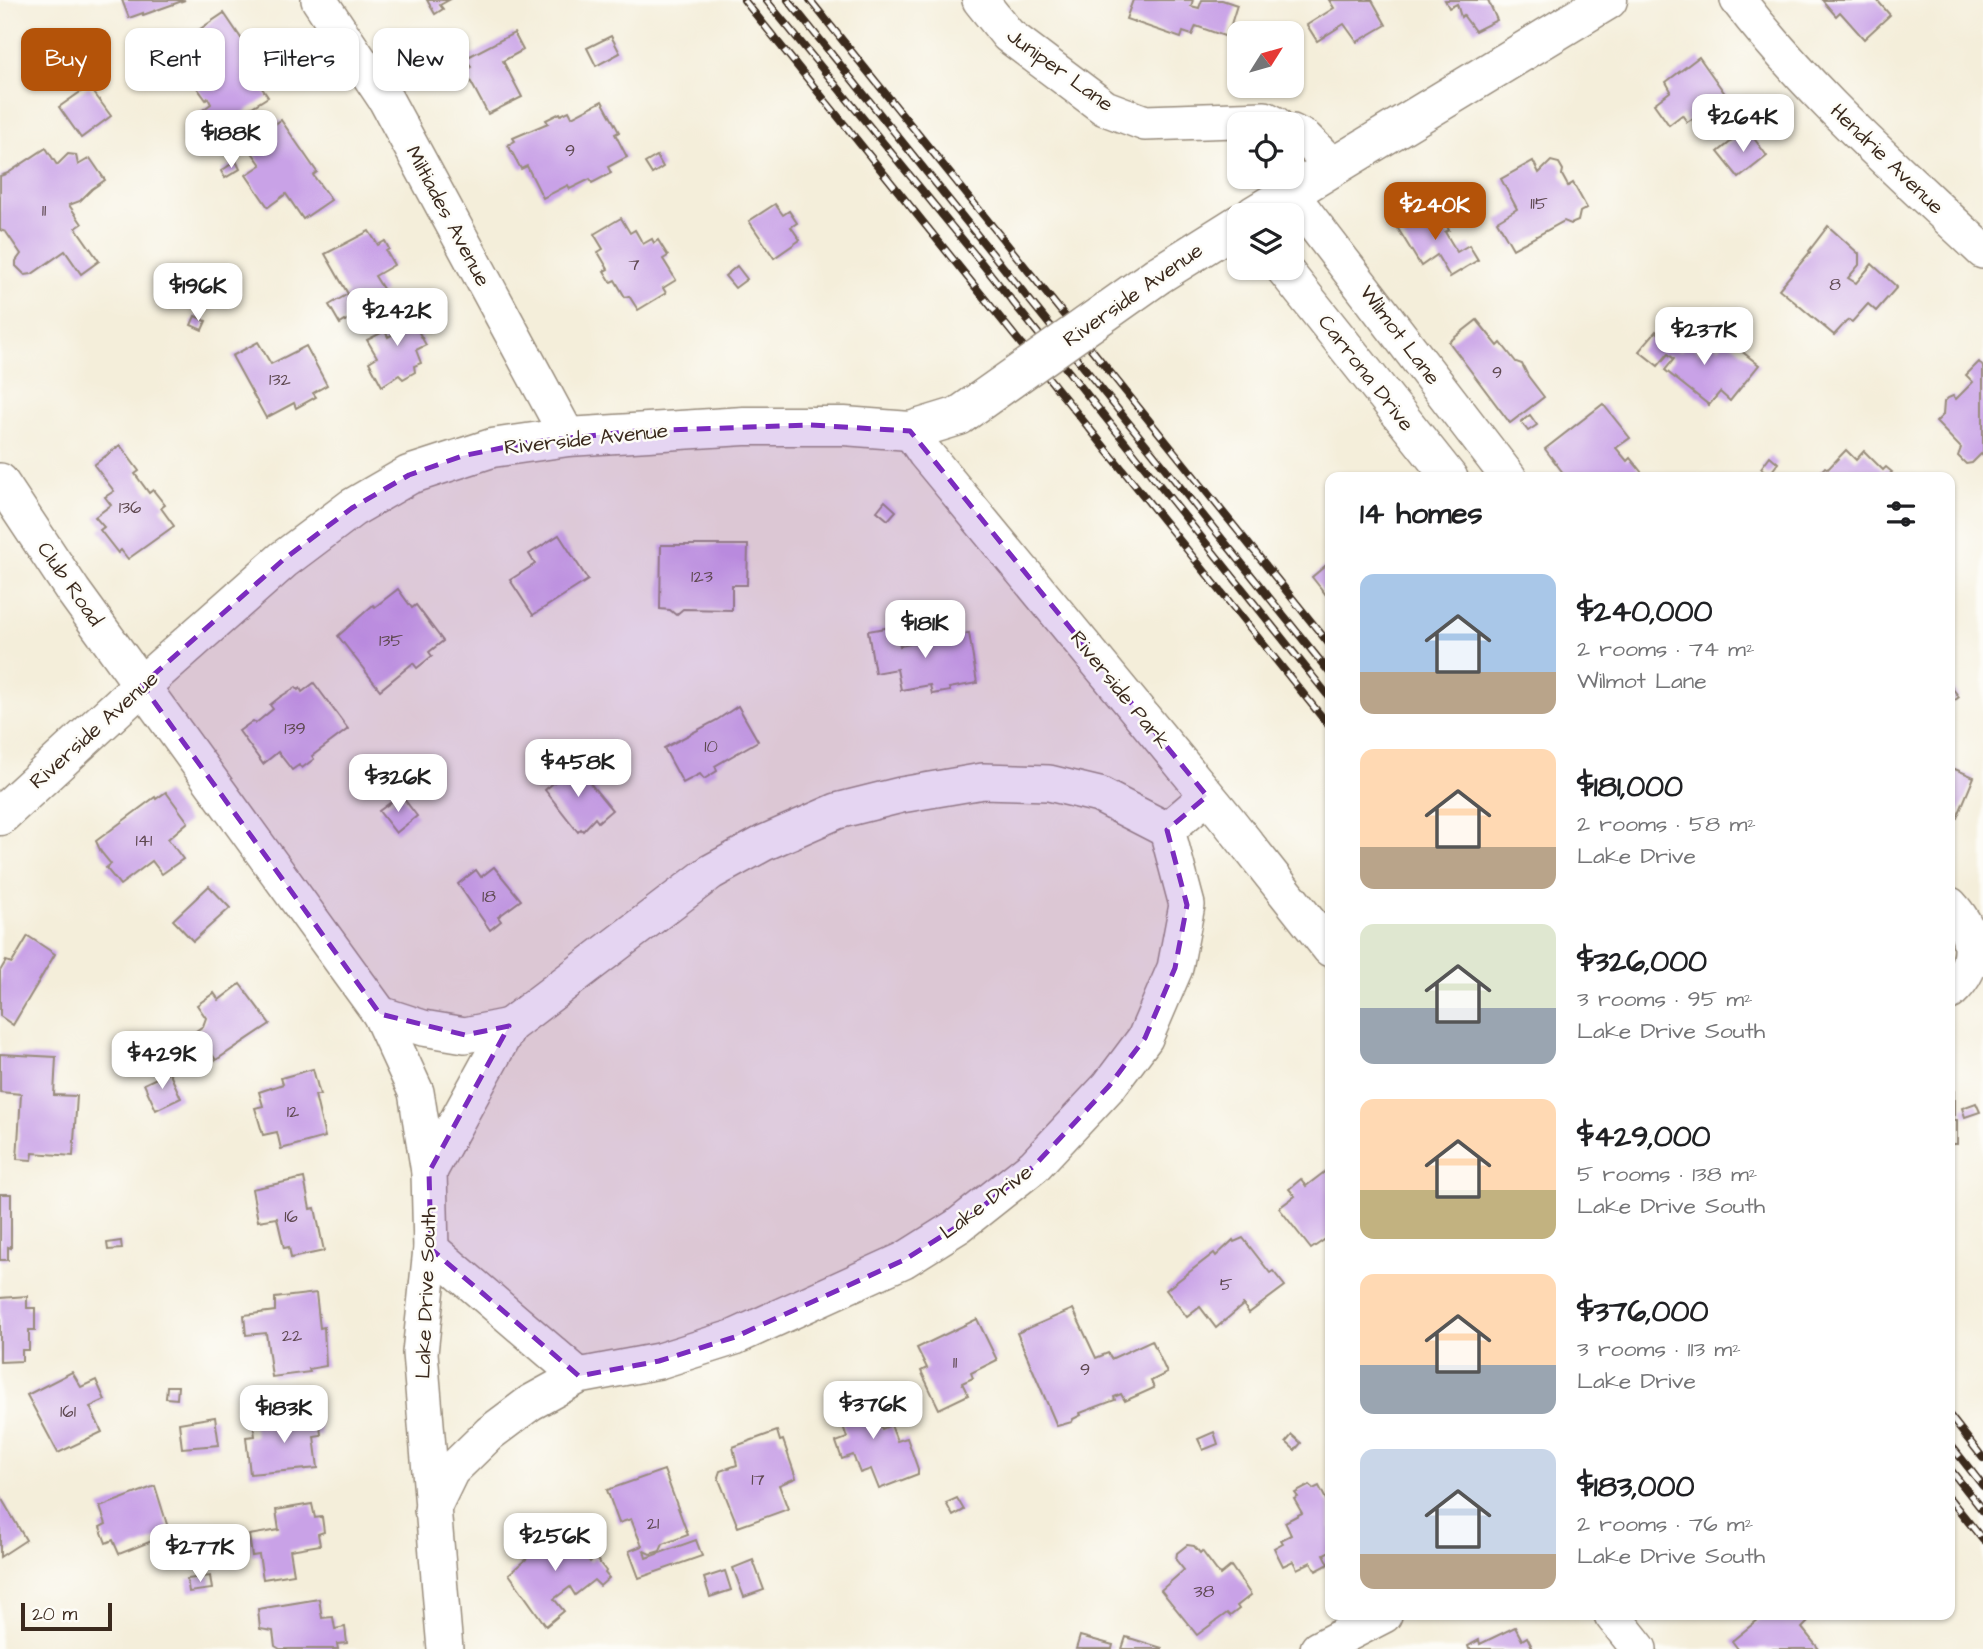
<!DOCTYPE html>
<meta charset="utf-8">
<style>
:root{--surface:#fff;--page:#f2f2f2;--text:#202124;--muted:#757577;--accent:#b45309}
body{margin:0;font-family:"Architects Daughter",sans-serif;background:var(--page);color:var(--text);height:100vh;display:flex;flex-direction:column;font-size:26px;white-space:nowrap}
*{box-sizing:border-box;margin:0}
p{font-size:23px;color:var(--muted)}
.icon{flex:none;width:38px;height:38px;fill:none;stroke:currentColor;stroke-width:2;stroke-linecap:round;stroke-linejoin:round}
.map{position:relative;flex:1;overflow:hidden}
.details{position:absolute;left:1325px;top:472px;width:630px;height:1148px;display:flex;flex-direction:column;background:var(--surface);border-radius:14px;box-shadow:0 2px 5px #0004}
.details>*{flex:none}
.top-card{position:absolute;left:21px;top:28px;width:665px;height:63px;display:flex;gap:14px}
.needle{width:46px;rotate:53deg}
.fabs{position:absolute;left:1227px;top:21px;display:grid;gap:14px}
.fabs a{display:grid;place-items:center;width:77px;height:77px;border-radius:14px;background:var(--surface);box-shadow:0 2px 5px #0004;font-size:35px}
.scale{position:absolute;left:21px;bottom:18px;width:91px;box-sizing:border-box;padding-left:7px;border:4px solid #3b2a1e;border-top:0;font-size:19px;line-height:24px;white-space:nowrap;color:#3b2a1e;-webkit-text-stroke:5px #fdfcf7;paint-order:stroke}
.price{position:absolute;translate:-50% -60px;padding:0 16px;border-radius:14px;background:#fff;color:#222;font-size:23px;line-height:46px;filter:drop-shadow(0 2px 4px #0008)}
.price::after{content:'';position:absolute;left:50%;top:42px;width:21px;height:16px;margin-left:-10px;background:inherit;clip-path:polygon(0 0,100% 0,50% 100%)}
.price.current{background:var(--accent);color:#fff}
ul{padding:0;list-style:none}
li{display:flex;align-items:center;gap:21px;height:175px;padding:0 35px}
li span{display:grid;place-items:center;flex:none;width:196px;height:140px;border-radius:14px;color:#555}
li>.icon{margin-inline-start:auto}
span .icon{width:84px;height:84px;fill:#fffc;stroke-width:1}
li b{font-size:30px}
h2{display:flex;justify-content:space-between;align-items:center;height:84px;padding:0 35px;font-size:30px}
.tag{padding:0 24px;border-radius:14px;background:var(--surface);box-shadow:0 2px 5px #0004;font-size:24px;line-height:63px}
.tag.current{background:var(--accent);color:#fff}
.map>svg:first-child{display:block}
</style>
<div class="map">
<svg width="1983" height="1649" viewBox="0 0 1983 1649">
<rect width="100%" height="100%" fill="#fdfcf7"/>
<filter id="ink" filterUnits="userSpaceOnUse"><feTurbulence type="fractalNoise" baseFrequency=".0143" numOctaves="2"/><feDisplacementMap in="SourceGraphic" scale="14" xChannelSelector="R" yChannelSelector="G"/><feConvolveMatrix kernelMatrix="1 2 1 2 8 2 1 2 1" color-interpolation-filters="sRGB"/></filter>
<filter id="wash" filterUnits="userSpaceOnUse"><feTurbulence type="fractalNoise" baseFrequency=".00686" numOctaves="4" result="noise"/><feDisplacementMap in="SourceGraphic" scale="28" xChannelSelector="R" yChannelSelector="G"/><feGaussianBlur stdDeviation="1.57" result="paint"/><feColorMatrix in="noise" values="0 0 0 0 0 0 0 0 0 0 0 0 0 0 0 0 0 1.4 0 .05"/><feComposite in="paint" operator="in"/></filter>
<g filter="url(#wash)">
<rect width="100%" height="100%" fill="#f4eeda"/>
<g id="blocks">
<g fill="#c9a2e7">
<path d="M122,0H185L143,15V13L129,18Z"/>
<path d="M427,0H449L440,5L443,9L435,14Z"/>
<path d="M1133,0H1193L1191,6L1199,8L1202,0H1222L1237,5L1227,37L1196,26L1192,35L1183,32L1181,38L1126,19Z"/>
<path d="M1329,0H1372L1386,25L1357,42L1344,24L1317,41L1307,25L1334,8Z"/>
<path d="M1445,0H1488L1497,20L1475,31L1463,15L1461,17L1457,4L1449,8Z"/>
<path d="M1822,0H1877L1890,15L1864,39L1840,12L1836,16Z"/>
<path d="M224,13L247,47L243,50L255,67L251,72L268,97L213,132L200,112L211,104L208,98L206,100L190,78L193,76L188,68L184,71L169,50Z"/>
<path d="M514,33L523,50L503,61L522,97L488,114L465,71L471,67L466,58Z"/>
<path d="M611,36L620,53L596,66L587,48Z"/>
<path d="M1699,57L1738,112L1718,127L1715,123L1704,132L1692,119L1687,122L1682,115L1669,125L1654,104L1671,91L1666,82Z"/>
<path d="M89,86L111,116L81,138L59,107Z"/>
<path d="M602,101L619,132L615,134L627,157L608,167L611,173L592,183L590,179L570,189L568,185L543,198L527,166L521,169L508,145L515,141L513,138L548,123L546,120L560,113L561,115L569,111L572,117Z"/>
<path d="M281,120L317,172L313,175L331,200L303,219L286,194L268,207L246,175L261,165L246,144Z"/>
<path d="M1747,129L1767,156L1739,178L1718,152Z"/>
<path d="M46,148L57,165L68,154L76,155L78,165L90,158L105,180L92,189L80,201L69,205L82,224L76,228L99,261L81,274L65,251L32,274L25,275L16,266V261L21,254L6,232L0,230V176L8,173Z"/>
<path d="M657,156L663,167L652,174L645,163Z"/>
<path d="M236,161L240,169L225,178L221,171Z"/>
<path d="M1533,161L1539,173L1551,161L1559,163L1563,170L1562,175L1568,186L1573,183L1587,208L1580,212L1578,221L1571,224L1564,221L1513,249L1497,221L1517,209L1501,179Z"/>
<path d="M775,204L783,215L789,211L797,223L791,227L800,240L774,258L749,221Z"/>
<path d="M1429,207L1435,216L1440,214L1449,230L1445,232L1457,252L1469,245L1478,260L1450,277L1437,255L1421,266L1397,227Z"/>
<path d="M621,218L630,233L635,230L643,244L652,239L654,243L658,240L668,256L663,259L676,280L663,288L666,293L638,310L629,296L625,297L615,280L611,282L604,271L608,269L598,252L603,249L594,234Z"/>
<path d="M1828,226L1859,254V265L1848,278L1856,283L1872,264L1897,287L1876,311L1868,304L1852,322L1849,320L1846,322L1834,335L1779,289L1810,252L1809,251Z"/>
<path d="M369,231L378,245L385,241L389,249L386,251L394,265L375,276L385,292L356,308L358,313L340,324L329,305L348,294L325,254Z"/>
<path d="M737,266L747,279L735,288L725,276Z"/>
<path d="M409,304L417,320L413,322L426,345L416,350L421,363L414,366L415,372L403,379L399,375L382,386L369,362L377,357L367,340L385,331L388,337L400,330L391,314Z"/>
<path d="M195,316L206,321L202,330L191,325Z"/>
<path d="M1477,320L1498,346L1501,343L1516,362L1522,364L1528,376L1544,397L1510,423L1449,342Z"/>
<path d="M1656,331L1680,352L1687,342L1700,353L1710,341L1719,348L1726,339L1759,365L1730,401L1720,392L1709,405L1665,370L1674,359L1668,354L1658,366L1639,351Z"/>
<path d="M258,342L271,364L306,346L327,385L313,393L316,397L296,408L294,403L266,418L232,356Z"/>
<path d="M1979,362L1983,367V456L1981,454L1972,463L1966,464L1958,456L1961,448L1936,422L1943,415L1944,402L1948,398L1953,396L1956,399L1973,382L1966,375Z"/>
<path d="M1603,404L1630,438L1616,448L1627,461L1630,458L1646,478H1567L1545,449Z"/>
<path d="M1530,415L1537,425L1528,431L1521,422Z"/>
<path d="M120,445L139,471L135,474L149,493L153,490L165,505L161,508L174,526L128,559L121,550L118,553L100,530L104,527L95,517L111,505L105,497L114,491L94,465Z"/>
<path d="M1846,450L1856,460L1864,451L1883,470L1886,467L1892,472L1889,475L1892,478H1815L1825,467L1828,469Z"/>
<path d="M1770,456L1778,463L1769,475L1761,468Z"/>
<path d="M885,501L896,511L888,520L877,511Z"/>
<path d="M559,535L588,580L533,615L510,580L535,564L529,554Z"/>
<path d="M661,545H748L747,585H732V610L683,609L676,615L670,610L660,609Z"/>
<path d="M1330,562V600L1312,577Z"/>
<path d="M398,589L412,608L416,605L443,641L429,652L432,656L417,668L413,663L380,690L338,636L373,605L375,607Z"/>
<path d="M897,626L900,646L969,633L977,683L949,688L950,691L932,694L930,685L901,690L897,669L875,673L868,631Z"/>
<path d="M314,683L348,729L312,756L314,759L302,768L299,765L292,770L278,752L263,764L239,731L253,721L256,723L273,709L270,705L280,697L296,687L298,690L300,688L302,692Z"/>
<path d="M1950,685L1959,697L1950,704Z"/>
<path d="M738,706L758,741L715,766L717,771L704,779L700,774L683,783L664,748L717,720Z"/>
<path d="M575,765L612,810L598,822L595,818L583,831L581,829L578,832L545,790Z"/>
<path d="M1950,767L1974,777L1957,818L1950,815Z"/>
<path d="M166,792L188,822L168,839L183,859L162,874L152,861L120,885L106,868L111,864L101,852L96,841L155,797L156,799Z"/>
<path d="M401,795L417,816L396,833L379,811Z"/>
<path d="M494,867L521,900L498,917L501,921L490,930L458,884L476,870L481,877Z"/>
<path d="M209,886L230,908L193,941L173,920Z"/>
<path d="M28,936L55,954L13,1025L0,1016V971L6,961L12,963Z"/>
<path d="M240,984L270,1024L216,1060L196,1031L203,1026L206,1018L197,1005L214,993L219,1000Z"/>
<path d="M0,1054L56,1057L54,1095L77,1096L73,1156L33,1153L32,1160L17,1159L21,1094L0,1092Z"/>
<path d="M313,1069L320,1095H315L325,1137L281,1149L277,1132L263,1135L255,1108L263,1106L259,1092L283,1084L281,1078Z"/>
<path d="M169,1072L181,1098L156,1110L144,1084Z"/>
<path d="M1950,1083H1954V1120H1957V1144H1950Z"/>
<path d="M1976,1103L1980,1112L1965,1117L1962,1108Z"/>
<path d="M1327,1170L1330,1173V1236L1311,1249L1279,1208L1295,1196L1289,1189L1301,1179L1306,1186Z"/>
<path d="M304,1178L310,1209L315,1208L324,1251L291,1258L289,1247L284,1248L277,1218L258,1221L252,1189Z"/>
<path d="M0,1194H11V1248L8,1247V1260H0Z"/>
<path d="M1243,1238L1270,1273L1273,1271L1285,1286L1249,1313L1242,1303L1243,1305L1216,1328L1200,1307L1187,1317L1166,1290L1214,1253L1216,1256L1233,1240L1234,1242Z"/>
<path d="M121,1241L122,1249L108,1250L107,1243Z"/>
<path d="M316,1293L320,1328L324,1327L326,1366L309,1369L310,1372L272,1377L266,1333L246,1335L244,1315L275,1311V1298Z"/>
<path d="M27,1296V1308H35V1330H29V1350H22V1361L0,1362V1298Z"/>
<path d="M1073,1309L1096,1358L1108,1353L1111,1359L1152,1340L1167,1373L1151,1381L1154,1388L1125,1401L1121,1394L1114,1397L1115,1400L1080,1413L1081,1415L1073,1419L1072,1422L1057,1426L1017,1333Z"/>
<path d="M977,1319L997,1360L971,1373L973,1378L962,1383L968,1395L939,1409L921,1371L927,1368L917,1348Z"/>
<path d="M72,1372L81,1387L96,1380L105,1400L90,1407L102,1432L58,1453L27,1395Z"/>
<path d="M167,1386H178L177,1399L166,1398Z"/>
<path d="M865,1386L882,1429L891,1425L897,1441L907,1438L918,1469V1474L879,1489L871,1469L860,1473L853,1455L842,1459L836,1442L847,1438L834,1398Z"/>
<path d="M319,1415L321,1435L314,1436L318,1468L250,1474L246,1437L255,1436L253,1423Z"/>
<path d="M215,1417L219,1445L182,1448L179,1423Z"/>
<path d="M777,1431L780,1441L783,1440L796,1478L779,1485L788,1509L738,1527L718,1477L720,1471L737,1465L733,1447Z"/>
<path d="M1214,1432L1218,1444L1203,1450L1198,1439Z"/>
<path d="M1292,1435L1301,1443L1295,1450L1286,1442Z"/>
<path d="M664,1470L688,1535L663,1544L660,1551L650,1554L644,1551L646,1558L696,1540L702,1556L639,1578L629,1551L642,1546L631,1519L619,1523L607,1490Z"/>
<path d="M1310,1485L1313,1489L1319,1486L1330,1507V1551L1324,1554L1329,1564L1316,1571L1311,1562L1297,1569L1293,1561L1283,1566L1274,1548L1283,1543L1281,1540L1291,1535L1285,1522L1302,1513L1294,1499L1298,1497L1295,1493Z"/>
<path d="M155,1486L170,1534L119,1554L113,1540L106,1543L100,1527L106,1524L100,1507Z"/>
<path d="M0,1496L26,1540L0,1557Z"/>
<path d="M957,1498L964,1510L953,1516L946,1503Z"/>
<path d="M312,1504L315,1518L322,1517L324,1532L318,1534L320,1545L290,1550L294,1574L263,1579L259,1555L252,1556L249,1535L279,1530L276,1510Z"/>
<path d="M565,1529L590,1562L595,1557L606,1571L605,1573L609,1578L600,1586L594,1580L575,1595L570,1587L554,1599L564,1611L546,1626L509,1574L533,1553L526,1544L541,1533L549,1542Z"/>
<path d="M1187,1545L1194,1546L1200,1553L1202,1551L1220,1575L1231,1566L1251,1595L1237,1606L1239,1609L1230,1616L1227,1613L1197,1635L1161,1590L1184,1570L1176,1560L1177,1553Z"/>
<path d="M753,1560L764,1590L744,1597L733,1568Z"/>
<path d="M725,1571L731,1590L710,1597L704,1578Z"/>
<path d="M210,1576L212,1589L189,1592L187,1579Z"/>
<path d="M319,1599L322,1618L333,1617L335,1629L345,1627L347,1643L337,1644L338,1649H280L275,1646L273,1631L260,1629L258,1609Z"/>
<path d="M1764,1615H1803L1808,1622L1802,1628L1819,1649H1738L1732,1641Z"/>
<path d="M1515,1627L1522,1640L1527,1637L1533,1649H1469L1468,1646L1479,1640L1480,1644Z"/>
<path d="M1080,1636L1113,1645L1112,1649H1076Z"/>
<path d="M1126,1637L1162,1648V1649H1122Z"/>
</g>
</g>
</g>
<g filter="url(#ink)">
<use href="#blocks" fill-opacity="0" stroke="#988c7c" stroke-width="2"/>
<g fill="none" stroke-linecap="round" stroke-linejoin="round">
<defs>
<g id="minor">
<path d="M319,0L386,100L568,437"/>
<path d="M980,0L1008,35L1105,108L1145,123L1265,119L1275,124"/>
<path d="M1738,0C1809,93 1898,170 1983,251"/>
<path d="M1292,132L1306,139L1334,167"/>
<path d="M1290,193L1509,478"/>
<path d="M1283,268L1450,478"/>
<path d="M910,431L925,453L1227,819L1330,949"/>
<path d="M0,481L73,591L380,1014L416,1092L429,1172L431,1249L420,1353L445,1649"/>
<path d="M1950,905C1976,933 1980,964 1950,992"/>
<path d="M380,1014L423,1028L465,1035L509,1026"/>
<path d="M429,1172L509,1026L711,872L764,843L837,811L901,795L983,781L1049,783L1099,795L1167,830"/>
<path d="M431,1249L579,1376"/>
<path d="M432,1510L451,1471L490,1433L530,1403L579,1376L659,1361L735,1337L904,1260L958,1226L1034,1166L1109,1086L1145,1038L1175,968L1187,905L1167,830L1207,796"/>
<path d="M1612,1615L1639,1649"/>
<path d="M1318,1649L1384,1615"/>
</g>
<g id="tertiary">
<path d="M1254,215L1608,0"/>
<path d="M1158,275L1239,224"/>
<path d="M0,816L142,685L283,560L352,508L409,475L492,448L568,437L744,426H844L910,431L959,416"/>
</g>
</defs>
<use href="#minor" stroke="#988c7c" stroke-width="38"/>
<use href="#tertiary" stroke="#988c7c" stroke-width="41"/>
<use href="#minor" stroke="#fff" stroke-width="35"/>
<use href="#tertiary" stroke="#fff" stroke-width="38"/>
<defs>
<g id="rail">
<path d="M744,0L1330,727"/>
<path d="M766,0L980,261L1330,698"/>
<path d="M788,0L1330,673"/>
<path d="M810,0L1330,645"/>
<path d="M1950,1416L1983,1458"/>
<path d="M1950,1444L1983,1486"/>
<path d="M1950,1469L1983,1511"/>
<path d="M1950,1499L1983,1540"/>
</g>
</defs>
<use href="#rail" stroke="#3b2a1e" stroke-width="8"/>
<use href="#rail" stroke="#fdfcf7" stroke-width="5" stroke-dasharray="16" stroke-linecap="butt"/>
<defs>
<path id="tertiary-bridge" d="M959,416L1158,275"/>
</defs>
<use href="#tertiary-bridge" stroke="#988c7c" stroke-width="41" stroke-linecap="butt"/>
<use href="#tertiary-bridge" stroke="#fff" stroke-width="38"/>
</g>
</g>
<path fill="#7b2cbf" fill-opacity="0.2" stroke="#7b2cbf" stroke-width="5" stroke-dasharray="14 9" stroke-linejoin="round" d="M811,425L910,431L1207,796L1167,830L1187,905L1175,968L1145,1038L1109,1086L1034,1166L958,1226L904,1260L735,1337L659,1361L579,1376L431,1249L429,1172L509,1026L465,1035L380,1014L142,685L283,560L352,508L409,475L462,456L531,442L636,431Z"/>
<g text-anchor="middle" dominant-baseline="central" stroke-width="5" stroke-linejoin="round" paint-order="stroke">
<g font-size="18" fill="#5e4850">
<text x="570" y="150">9</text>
<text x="1539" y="203">115</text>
<text x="44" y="210">11</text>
<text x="634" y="264">7</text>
<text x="1835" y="284">8</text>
<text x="1497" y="372">9</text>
<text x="280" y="379">132</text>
<text x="130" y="507">136</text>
<text x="702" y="576">123</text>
<text x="391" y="640">135</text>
<text x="295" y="728">139</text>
<text x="711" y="746">10</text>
<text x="144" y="840">141</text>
<text x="489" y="896">18</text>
<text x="293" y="1111">12</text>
<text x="291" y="1216">16</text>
<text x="1226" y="1284">5</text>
<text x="292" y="1335">22</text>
<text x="955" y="1362">11</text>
<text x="1085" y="1369">9</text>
<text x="68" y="1411">161</text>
<text x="758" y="1479">17</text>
<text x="653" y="1523">21</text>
<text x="1204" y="1591">38</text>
</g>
<g font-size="21" fill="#3b2a1e" stroke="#fdfcf7">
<text transform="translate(1060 70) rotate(36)">Juniper Lane</text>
<text transform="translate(1887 159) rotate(44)">Hendrie Avenue</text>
<text transform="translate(448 216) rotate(62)">Miltiades Avenue</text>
<text transform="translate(1133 295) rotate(-35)">Riverside Avenue</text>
<text transform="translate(1400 335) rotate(53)">Wilmot Lane</text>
<text transform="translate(1366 373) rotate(52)">Carrona Drive</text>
<text transform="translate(586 439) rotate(-6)">Riverside Avenue</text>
<text transform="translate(70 584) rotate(55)">Club Road</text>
<text transform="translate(1120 690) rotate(51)">Riverside Park</text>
<text transform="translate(94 730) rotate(-42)">Riverside Avenue</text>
<text transform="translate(986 1202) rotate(-37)">Lake Drive</text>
<text transform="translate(426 1293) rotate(-88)">Lake Drive South</text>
</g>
</g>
</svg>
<div class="fabs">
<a><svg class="needle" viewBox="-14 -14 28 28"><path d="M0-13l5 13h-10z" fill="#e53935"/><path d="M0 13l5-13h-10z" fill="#757577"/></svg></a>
<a><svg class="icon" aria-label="locate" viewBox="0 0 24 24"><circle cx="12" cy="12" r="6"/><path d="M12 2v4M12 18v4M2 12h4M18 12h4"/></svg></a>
<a><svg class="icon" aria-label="layers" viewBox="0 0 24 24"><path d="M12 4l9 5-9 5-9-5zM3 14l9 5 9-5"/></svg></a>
</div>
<div class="scale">20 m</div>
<b class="price" style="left:1743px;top:154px">$264K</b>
<b class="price" style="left:231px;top:170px">$188K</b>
<b class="price current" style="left:1435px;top:242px">$240K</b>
<b class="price" style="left:198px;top:323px">$196K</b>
<b class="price" style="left:397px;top:348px">$242K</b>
<b class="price" style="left:1704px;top:367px">$237K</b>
<b class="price" style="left:925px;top:660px">$181K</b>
<b class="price" style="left:578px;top:799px">$458K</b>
<b class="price" style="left:398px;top:814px">$326K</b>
<b class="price" style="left:162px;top:1091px">$429K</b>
<b class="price" style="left:873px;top:1441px">$376K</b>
<b class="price" style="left:284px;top:1445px">$183K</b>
<b class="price" style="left:555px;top:1573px">$256K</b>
<b class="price" style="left:200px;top:1584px">$277K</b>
<div class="top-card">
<a class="tag current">Buy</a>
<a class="tag">Rent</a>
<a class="tag">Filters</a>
<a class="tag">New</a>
</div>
<section class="details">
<h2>14 homes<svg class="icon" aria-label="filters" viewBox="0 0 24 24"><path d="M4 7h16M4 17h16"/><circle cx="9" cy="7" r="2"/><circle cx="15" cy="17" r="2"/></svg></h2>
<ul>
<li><span style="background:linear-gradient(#a9c7e8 70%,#b9a48a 0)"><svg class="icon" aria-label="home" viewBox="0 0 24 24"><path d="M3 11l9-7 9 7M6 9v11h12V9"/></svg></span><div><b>$240,000</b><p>2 rooms · 74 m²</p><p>Wilmot Lane</p></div></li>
<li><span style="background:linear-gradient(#ffd9b3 70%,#b9a48a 0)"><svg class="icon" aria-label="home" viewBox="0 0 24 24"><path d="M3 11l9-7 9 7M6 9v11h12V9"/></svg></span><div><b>$181,000</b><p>2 rooms · 58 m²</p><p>Lake Drive</p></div></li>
<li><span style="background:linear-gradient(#dfe7d0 60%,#9aa5b1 0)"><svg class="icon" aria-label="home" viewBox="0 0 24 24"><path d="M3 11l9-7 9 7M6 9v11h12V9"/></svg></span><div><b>$326,000</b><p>3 rooms · 95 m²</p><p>Lake Drive South</p></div></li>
<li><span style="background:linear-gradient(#ffd9b3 65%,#c2b280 0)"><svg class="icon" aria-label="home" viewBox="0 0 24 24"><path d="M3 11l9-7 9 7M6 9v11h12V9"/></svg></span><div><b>$429,000</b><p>5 rooms · 138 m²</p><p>Lake Drive South</p></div></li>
<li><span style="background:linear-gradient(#ffd9b3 65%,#9aa5b1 0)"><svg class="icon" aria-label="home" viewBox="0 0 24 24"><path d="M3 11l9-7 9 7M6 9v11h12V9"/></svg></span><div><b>$376,000</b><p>3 rooms · 113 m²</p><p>Lake Drive</p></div></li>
<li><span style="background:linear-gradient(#c9d6e8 75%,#b9a48a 0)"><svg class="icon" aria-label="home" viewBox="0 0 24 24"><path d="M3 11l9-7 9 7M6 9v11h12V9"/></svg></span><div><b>$183,000</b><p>2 rooms · 76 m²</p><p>Lake Drive South</p></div></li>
</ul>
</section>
</div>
